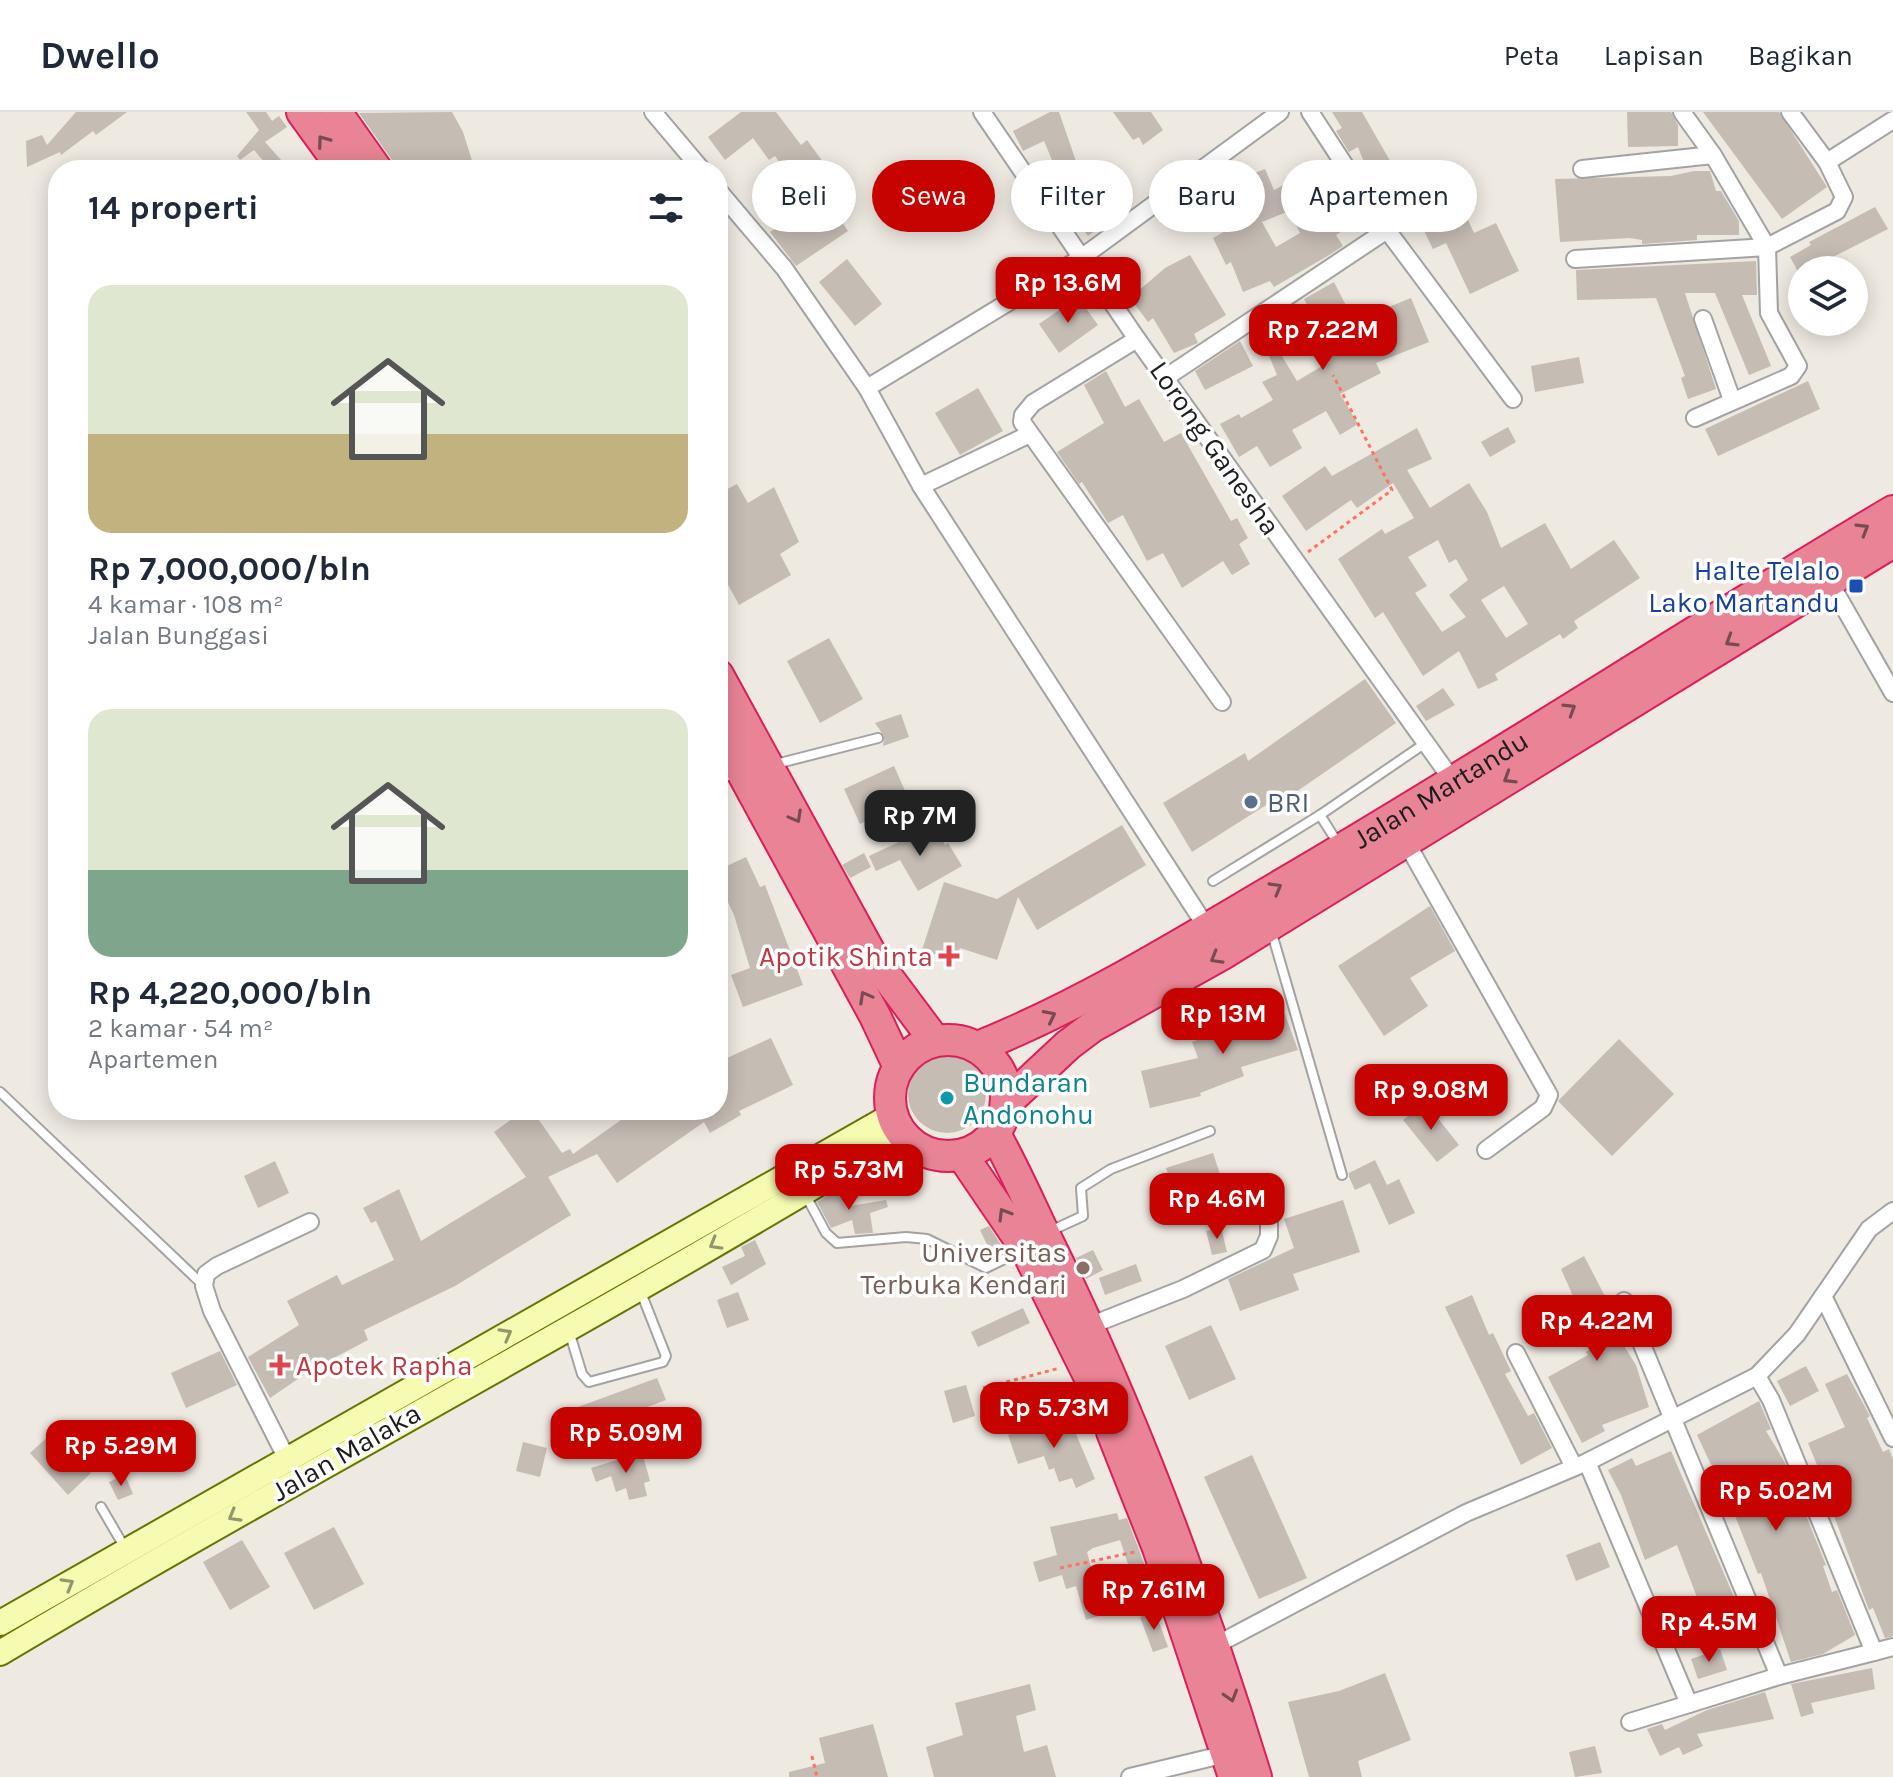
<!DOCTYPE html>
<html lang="id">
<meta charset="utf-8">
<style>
:root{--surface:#fff;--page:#f2f2f3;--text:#1f2937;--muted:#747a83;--line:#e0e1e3;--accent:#c70300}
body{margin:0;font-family:Karla,sans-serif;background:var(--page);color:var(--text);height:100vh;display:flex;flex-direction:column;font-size:30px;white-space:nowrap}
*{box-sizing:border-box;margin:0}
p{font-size:26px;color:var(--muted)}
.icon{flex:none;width:44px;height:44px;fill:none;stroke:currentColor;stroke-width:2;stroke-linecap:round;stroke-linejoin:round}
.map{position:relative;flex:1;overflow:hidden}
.details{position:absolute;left:48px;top:48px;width:680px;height:960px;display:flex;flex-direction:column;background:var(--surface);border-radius:32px;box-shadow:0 4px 20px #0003}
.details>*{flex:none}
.guide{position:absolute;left:752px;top:48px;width:760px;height:72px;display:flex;gap:16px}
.controls{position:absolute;left:1788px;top:144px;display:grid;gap:16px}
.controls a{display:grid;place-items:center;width:80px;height:80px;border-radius:50%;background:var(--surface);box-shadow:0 4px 20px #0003;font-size:40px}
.price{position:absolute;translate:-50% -68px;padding:0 18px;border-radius:16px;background:var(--accent);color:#fff;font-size:26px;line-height:52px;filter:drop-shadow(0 2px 4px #0008)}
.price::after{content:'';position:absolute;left:50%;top:48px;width:24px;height:18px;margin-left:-12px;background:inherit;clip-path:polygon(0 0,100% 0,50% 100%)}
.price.active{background:#222;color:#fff}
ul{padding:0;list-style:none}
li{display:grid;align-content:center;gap:16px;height:424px;padding:0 40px}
li span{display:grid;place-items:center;height:248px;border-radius:24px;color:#555}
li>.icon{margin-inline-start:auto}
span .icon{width:144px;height:144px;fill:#fffc;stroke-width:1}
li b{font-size:34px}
h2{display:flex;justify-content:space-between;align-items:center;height:96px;padding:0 40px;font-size:34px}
.chip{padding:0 28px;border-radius:36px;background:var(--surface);box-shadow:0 4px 20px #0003;font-size:28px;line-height:72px}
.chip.active{background:var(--accent);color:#fff}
header{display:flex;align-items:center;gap:48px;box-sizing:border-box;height:112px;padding:0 40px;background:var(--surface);border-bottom:2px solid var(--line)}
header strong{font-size:38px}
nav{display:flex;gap:44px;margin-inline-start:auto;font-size:28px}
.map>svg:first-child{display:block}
</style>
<header>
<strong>Dwello</strong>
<nav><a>Peta</a><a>Lapisan</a><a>Bagikan</a></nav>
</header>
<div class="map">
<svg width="1893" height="1665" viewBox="0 0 1893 1665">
<rect width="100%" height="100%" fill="#eee9e1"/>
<g fill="#c5bcb4" fill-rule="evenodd">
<path d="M76,0H127L96,23L93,19L61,43L60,40L27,55L26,29L42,23L47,33Z"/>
<path d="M246,0H266L272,9L279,4L287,15L265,30L290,58H271L254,38L240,48L237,44L259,18Z"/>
<path d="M452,0L463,20L475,58H395L392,48L359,1Z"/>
<path d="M741,0H776L801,33L807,28L823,50L793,70L775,44L769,48L753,26L725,48L708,25Z"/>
<path d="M1050,0H1059L1077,52L1057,60L1044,29L1023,39L1013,19Z"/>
<path d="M1113,0H1151L1163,18L1143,33L1139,25L1133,28Z"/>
<path d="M1332,0H1362L1393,54L1369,63L1358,35L1349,40L1336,19L1342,16Z"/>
<path d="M1627,0H1671L1678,13V34L1628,35Z"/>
<path d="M1703,0H1779L1827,75L1782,107Z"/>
<path d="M1103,57L1130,93L1088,124L1062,88Z"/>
<path d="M1265,57L1274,78L1307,61L1330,105L1345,96L1354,112L1336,123L1343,134L1331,142L1274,175L1270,169L1243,180L1231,150L1226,153L1213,126L1254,103L1239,67ZM1289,99L1300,121L1276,135L1262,110Z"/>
<path d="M1694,59H1710L1716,79H1721L1739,109V123H1697V128L1642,132V128L1630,126L1560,130L1555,67L1671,64Z"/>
<path d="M824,84L848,119L796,154L770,120Z"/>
<path d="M1461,93L1474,121L1496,111L1519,159L1470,182L1446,131L1433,137L1421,113Z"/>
<path d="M1875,95L1888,117L1831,146L1820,153L1822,158H1797L1790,145L1811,133L1809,130Z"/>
<path d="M1190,143L1226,203L1194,222L1198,231L1174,241L1153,206L1148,210L1130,186L1165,156Z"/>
<path d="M847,147L882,192L855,214L819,170Z"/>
<path d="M1756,149L1757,183H1742L1771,254L1749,263L1715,181H1685L1716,277L1688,287L1681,266L1685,264L1656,186L1577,188L1576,158Z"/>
<path d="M1334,170L1354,209L1411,186L1429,230L1376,251L1381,261L1340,282L1358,312L1340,323L1326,299L1292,318L1302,336L1270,355L1257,334L1239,345L1220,312L1239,302L1241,306L1273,288L1262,270L1277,263L1258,217L1278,204L1293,235L1280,241L1297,269L1329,250L1318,225L1323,223L1304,187Z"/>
<path d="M1078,185L1098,213L1059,241L1039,212Z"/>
<path d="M1240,229L1253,254L1205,278L1195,259Z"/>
<path d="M1579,245L1584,271L1535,280L1531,254Z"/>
<path d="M1106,259L1125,295L1139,287L1164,330L1181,321L1231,409L1237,406L1248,426L1239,432L1250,452L1232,463L1223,449L1182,476L1163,441L1147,449L1123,403L1108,411L1082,370L1079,372L1057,340L1104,311L1084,273Z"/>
<path d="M1808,269L1820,297L1718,344L1705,317Z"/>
<path d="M978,276L1003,319L960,343L935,301Z"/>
<path d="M1508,315L1516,330L1490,345L1481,330Z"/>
<path d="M1417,316L1432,347L1407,358L1430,396L1469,371L1487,400L1501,436L1545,411L1571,457L1614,428L1640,466L1574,509L1578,516L1563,527L1560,522L1495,562L1498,568L1478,577L1459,539L1423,564L1383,500L1375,506L1338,447L1382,417L1385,422L1414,406L1393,371L1357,396L1351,388L1306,419L1282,384L1325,354L1332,364ZM1438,428L1449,451L1456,447L1468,468L1449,483L1466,505L1442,520L1415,481L1427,474L1408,445ZM1504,474L1528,512L1506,526L1481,488Z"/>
<path d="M737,372L748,391L774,375L799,430L780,442L791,463L739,493L718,454V382Z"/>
<path d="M829,526L863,587L820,611L787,549Z"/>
<path d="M1365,567L1396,611L1280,691L1277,686L1192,740L1163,691L1245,641L1248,649Z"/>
<path d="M1443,576L1455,593L1426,609L1416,594Z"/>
<path d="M901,602L909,625L883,634L884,624L875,611Z"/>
<path d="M894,654L910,690L860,712L844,677Z"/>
<path d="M935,713L945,733L948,731L962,754L918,779L900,748L876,759L869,744Z"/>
<path d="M1122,713L1146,753L1037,818L1018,785L997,848L960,836L955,849L922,838L944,770L997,787Z"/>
<path d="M864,741L871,755L850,766L842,753Z"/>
<path d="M746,745L760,775L765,773L803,873L743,895L731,863L750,856L734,803L718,769V758Z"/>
<path d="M1430,794L1455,839L1410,866L1428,894L1384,924L1338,854Z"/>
<path d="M1279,886L1298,938L1241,955L1244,964L1200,981L1201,984L1150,996L1141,959L1198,946L1192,930L1242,911L1239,901Z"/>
<path d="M771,926L793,973L739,999L741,1003L710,1021L704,1010L617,1071L597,1042L548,1065L571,1103L455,1174L364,1218L368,1228L311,1258L270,1286L248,1245L299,1213L287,1189L337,1163L342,1173L394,1148L376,1109L371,1111L363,1096L399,1077L421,1129L526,1065L494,1020L524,998H532L562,1041L570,1037L573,1042L635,998H718V950Z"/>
<path d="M1619,927L1674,982L1612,1044L1558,989Z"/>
<circle cx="947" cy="982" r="39"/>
<path d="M1425,990L1459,1033L1437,1050L1403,1008Z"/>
<path d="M1213,1041L1226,1080L1179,1095L1166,1056Z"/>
<path d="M1375,1048L1387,1073L1399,1067L1415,1101L1389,1113L1370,1071L1355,1078L1349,1065V1061Z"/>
<path d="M275,1049L289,1081L258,1096L244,1064Z"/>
<path d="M841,1075L850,1094L886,1088L888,1095L870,1101L873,1121L855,1122L852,1108L831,1116L817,1090Z"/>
<path d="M1343,1088L1360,1140L1293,1162L1299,1178L1240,1199L1228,1167L1294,1136L1284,1107Z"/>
<path d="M989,1114L1005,1139L993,1145L980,1118Z"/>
<path d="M1221,1115L1227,1140L1212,1143L1206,1119Z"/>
<path d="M755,1128L766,1152L731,1173L722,1155L745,1144L741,1135Z"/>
<path d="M1093,1138L1103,1158L1086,1167L1076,1146Z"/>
<path d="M1584,1144L1621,1215L1614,1218L1636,1253L1649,1295L1602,1313L1605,1319L1582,1331L1548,1265L1588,1243L1586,1240L1595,1234L1561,1157Z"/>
<path d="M1136,1152L1142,1169L1105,1183L1099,1166Z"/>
<path d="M738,1180L749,1208L727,1216L717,1188Z"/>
<path d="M1472,1183L1489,1223L1493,1221L1511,1259L1505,1262L1528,1304L1534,1301L1552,1336L1521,1353L1445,1195Z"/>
<path d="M1023,1196L1030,1211L978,1235L971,1220Z"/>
<path d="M1211,1213L1236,1267L1189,1288L1165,1234Z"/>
<path d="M220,1239L237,1273L186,1296L171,1261Z"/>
<path d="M1806,1254L1819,1279L1790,1294L1777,1269Z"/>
<path d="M1847,1262L1870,1304L1867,1306L1883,1340L1889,1337L1893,1347V1524L1885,1526L1873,1496L1869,1498L1830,1393L1827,1395L1811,1356L1817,1353L1808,1331L1845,1315L1825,1272Z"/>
<path d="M657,1266L666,1288L586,1318L578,1295Z"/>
<path d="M966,1273L975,1304L953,1311L944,1279Z"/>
<path d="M1759,1289L1771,1317L1766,1319L1784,1349L1826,1453L1823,1454L1832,1480L1837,1478L1855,1523L1823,1542L1791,1550L1761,1461L1758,1462L1728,1386L1719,1390L1708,1362L1714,1359L1697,1323Z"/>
<path d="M1068,1303L1095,1367L1076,1376L1072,1366L1059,1370L1054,1356L1049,1358L1044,1344L1018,1352L1008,1323Z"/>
<path d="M53,1320L91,1361L68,1383L30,1341Z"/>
<path d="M523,1330L547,1336L540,1365L516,1359Z"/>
<path d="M1671,1339L1741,1501L1708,1514L1677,1433L1645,1448L1621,1383L1608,1358L1632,1346L1636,1354Z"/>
<path d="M642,1340L650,1369L644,1371L647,1384L629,1388L626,1376L616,1380L611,1364L596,1370L591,1356Z"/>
<path d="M1252,1343L1307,1466L1259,1487L1204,1365Z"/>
<path d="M125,1363L133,1382L118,1388L109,1370Z"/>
<path d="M1117,1401L1119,1408L1127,1406L1147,1459L1132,1464L1120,1428L1093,1436L1087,1440L1099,1485L1136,1471L1143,1490L1086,1508L1076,1474L1066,1477L1062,1463L1039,1470L1033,1450L1057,1443L1050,1415Z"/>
<path d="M334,1415L364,1472L314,1498L284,1441Z"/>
<path d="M242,1428L270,1475L230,1498L203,1450Z"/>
<path d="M1600,1430L1610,1455L1576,1469L1566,1443Z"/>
<path d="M1155,1499L1168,1535L1153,1540L1140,1505Z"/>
<path d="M1720,1537L1727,1558L1698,1567L1691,1547Z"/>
<path d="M1872,1556L1875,1577L1811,1591L1814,1601L1801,1605L1791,1572Z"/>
<path d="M1385,1561L1411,1628L1358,1649L1362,1665H1309L1288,1590L1339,1579Z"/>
<path d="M1030,1572L1036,1598L1016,1604L1024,1640L1047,1633L1056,1665H934L926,1635L963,1623L955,1591Z"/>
<path d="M1765,1580L1774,1607L1697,1622L1703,1634L1683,1643L1679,1635L1660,1644L1647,1617L1662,1612L1665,1618L1707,1598Z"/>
<path d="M873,1612L888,1665H789V1660L825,1651L819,1626Z"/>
<path d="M1595,1634L1602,1661L1575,1665L1569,1640Z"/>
</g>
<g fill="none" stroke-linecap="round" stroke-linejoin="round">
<defs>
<g id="lane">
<path d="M772,653L878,626"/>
<path d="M718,667L736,661"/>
<path d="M1320,703L1339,733"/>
<path d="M1213,769L1320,703L1427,630"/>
<path d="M1271,818L1342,1063"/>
<path d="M0,980L203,1173"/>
<path d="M805,1082L826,1121L837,1131L906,1125L927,1127L986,1156L1021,1139"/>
<path d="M1048,1120L1083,1104L1081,1076L1111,1057L1210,1019"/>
<path d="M569,1219L582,1262L589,1270L663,1250L666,1244L640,1178"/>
<path d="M101,1395L125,1436"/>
</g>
<g id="street">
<path d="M653,0L702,58"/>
<path d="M982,0L1137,227L1453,669"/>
<path d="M1310,0L1387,118L1513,287"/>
<path d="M1682,0L1713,43L1767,135L1769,201L1798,254L1791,264L1695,306"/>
<path d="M1790,0L1827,50"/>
<path d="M1582,57L1713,43"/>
<path d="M718,78L784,156L867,276L921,374L1207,816"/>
<path d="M1575,147L1767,135L1837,99L1844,85L1827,50L1893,8"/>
<path d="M1703,207L1732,288"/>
<path d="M1137,227L1033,291L1023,303L1022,310L1222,590"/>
<path d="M1165,266L1387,118"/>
<path d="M867,276L1081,146L1280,0"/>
<path d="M921,374L1028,323"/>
<path d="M1829,469L1893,581"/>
<path d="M1406,730L1549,983L1543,996L1486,1038"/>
<path d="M1823,1184L1893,1326"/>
<path d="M1089,1214L1183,1177L1263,1138L1269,1124V1101"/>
<path d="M1516,1241L1574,1355"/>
<path d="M1757,1264L1771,1288L1874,1540L1779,1564"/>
<path d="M286,1345L212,1199L204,1174L206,1162L217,1154L310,1110"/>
<path d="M1587,1350L1689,1592L1779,1564L1624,1189"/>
<path d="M1216,1533L1466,1401L1587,1350L1757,1264L1797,1222L1869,1117L1893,1099"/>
<path d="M1874,1540L1893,1535"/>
<path d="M1630,1610L1689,1592"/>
<path d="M1130,1665L1226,1642"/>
</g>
<g id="secondary">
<path d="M0,1511L893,1003"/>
<path d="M0,1541C298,1363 606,1203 902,1021"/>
</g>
<g id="highway">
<path d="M302,0L344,58"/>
<path d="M336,0L377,58"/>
<path d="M718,563L873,846L935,929"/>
<path d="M718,616L875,904L899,955"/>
<circle cx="948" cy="986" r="58"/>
<path id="s1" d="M978,935C1087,891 1187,828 1288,769C1492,649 1690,520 1893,399"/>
<path d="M1007,990L1068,933L1092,915L1221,843L1893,430"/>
<path d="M995,1022C1015,1058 1031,1095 1049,1132C1134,1304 1200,1482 1256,1665"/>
<path d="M962,1043L1026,1137L1091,1268"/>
<path d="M1112,1320L1158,1436L1234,1665"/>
</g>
</defs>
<use href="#lane" stroke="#a3a3a3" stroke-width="12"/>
<use href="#street" stroke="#a3a3a3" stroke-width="20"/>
<use href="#secondary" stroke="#667401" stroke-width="28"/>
<use href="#highway" stroke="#dc1e5c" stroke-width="34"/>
<g stroke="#fe7361" stroke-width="3" stroke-dasharray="4 4" stroke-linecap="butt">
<path d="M1308,440L1392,378L1333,263"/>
<path d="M983,1276L1060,1256"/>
<path d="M1060,1456L1135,1440"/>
<path d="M812,1644L817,1665"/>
</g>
<use href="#lane" stroke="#fff" stroke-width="8"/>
<use href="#street" stroke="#fff" stroke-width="16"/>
<use href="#secondary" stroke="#f6fbb1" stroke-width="24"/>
<use href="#highway" stroke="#e98496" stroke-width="30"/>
</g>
<defs><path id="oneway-chevron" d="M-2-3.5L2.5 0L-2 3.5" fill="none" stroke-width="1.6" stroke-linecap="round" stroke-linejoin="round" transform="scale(2)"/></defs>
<g stroke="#784b53">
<use href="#oneway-chevron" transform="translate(323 29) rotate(-126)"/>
<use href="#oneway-chevron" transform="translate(1863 417) rotate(-31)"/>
<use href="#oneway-chevron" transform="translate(1731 529) rotate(148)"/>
<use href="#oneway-chevron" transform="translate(1570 597) rotate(-32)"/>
<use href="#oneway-chevron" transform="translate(1509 666) rotate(148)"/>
<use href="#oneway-chevron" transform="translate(796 705) rotate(61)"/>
<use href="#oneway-chevron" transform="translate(1276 776) rotate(-30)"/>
<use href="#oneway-chevron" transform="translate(1216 846) rotate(150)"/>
<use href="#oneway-chevron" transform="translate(865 885) rotate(-119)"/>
<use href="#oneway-chevron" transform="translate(1050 904) rotate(-27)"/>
<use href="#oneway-chevron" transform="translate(1004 1102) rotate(-121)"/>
<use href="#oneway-chevron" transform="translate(1231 1584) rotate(73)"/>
</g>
<g stroke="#94976e">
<use href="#oneway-chevron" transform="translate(715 1132) rotate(150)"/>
<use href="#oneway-chevron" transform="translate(506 1222) rotate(-29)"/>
<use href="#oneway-chevron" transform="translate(234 1404) rotate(150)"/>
<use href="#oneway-chevron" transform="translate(68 1472) rotate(-30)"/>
</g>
<rect fill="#1a4fb4" stroke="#fff" stroke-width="3" x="1848" y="466" width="16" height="16" rx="4"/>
<circle fill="#5c6f8a" stroke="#fff" stroke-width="3" cx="1251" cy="690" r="8"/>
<g fill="#e0444e" stroke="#fff" stroke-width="3">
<path d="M945 832h8v8h8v8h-8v8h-8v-8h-8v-8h8z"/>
<path d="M276 1241h8v8h8v8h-8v8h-8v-8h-8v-8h8z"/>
</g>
<circle fill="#0f9aa8" stroke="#fff" stroke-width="3" cx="947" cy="986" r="8"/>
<circle fill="#8d6e63" stroke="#fff" stroke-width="3" cx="1083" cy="1156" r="8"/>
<g text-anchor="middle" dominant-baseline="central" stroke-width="7" stroke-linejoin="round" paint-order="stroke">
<g font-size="28" fill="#1c1c1c" stroke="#fff">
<text transform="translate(1215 336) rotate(55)">Lorong Ganesha</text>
<text stroke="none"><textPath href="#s1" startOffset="530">Jalan Martandu</textPath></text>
<text transform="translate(346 1340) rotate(-30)">Jalan Malaka</text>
</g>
<g font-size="28" fill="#164399" stroke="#fff" text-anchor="end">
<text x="1840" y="458">Halte Telalo<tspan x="1840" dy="32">Lako Martandu</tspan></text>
</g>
<g font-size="28" fill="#4e5e75" stroke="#fff" text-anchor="start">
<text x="1267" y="690">BRI</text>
</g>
<g font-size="28" fill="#be3a42" stroke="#fff" text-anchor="end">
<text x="933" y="844">Apotik Shinta</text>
<text x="296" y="1253" text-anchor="start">Apotek Rapha</text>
</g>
<g font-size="28" fill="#0d838f" stroke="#fff" text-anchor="start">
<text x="963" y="970">Bundaran<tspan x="963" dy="32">Andonohu</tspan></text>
</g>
<g font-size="28" fill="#785e54" stroke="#fff" text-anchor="end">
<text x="1067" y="1140">Universitas<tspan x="1067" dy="32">Terbuka Kendari</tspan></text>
</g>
</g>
</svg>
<div class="controls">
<a><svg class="icon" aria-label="layers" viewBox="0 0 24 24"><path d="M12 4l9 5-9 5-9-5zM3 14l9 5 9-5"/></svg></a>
</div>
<b class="price" style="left:1068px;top:213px">Rp 13.6M</b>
<b class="price" style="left:1323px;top:260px">Rp 7.22M</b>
<b class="price active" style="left:920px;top:746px">Rp 7M</b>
<b class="price" style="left:1223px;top:944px">Rp 13M</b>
<b class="price" style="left:1431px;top:1020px">Rp 9.08M</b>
<b class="price" style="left:849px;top:1100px">Rp 5.73M</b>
<b class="price" style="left:1217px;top:1129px">Rp 4.6M</b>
<b class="price" style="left:1597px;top:1251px">Rp 4.22M</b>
<b class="price" style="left:1054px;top:1338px">Rp 5.73M</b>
<b class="price" style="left:626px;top:1363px">Rp 5.09M</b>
<b class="price" style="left:121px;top:1376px">Rp 5.29M</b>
<b class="price" style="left:1776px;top:1421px">Rp 5.02M</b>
<b class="price" style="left:1154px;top:1520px">Rp 7.61M</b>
<b class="price" style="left:1709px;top:1552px">Rp 4.5M</b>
<div class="guide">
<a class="chip">Beli</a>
<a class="chip active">Sewa</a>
<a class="chip">Filter</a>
<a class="chip">Baru</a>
<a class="chip">Apartemen</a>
</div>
<section class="details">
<h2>14 properti<svg class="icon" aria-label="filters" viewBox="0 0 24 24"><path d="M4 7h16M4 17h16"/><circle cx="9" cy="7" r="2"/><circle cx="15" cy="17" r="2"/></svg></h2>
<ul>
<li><span style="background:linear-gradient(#dfe7d0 60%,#c2b280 0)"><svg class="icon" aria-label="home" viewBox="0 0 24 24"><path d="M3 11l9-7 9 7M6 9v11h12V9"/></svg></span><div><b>Rp 7,000,000/bln</b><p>4 kamar · 108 m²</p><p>Jalan Bunggasi</p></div></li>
<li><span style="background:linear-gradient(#dfe7d0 65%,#7fa58c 0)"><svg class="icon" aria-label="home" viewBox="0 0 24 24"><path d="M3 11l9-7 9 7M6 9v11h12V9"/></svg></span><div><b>Rp 4,220,000/bln</b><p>2 kamar · 54 m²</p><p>Apartemen</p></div></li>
</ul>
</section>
</div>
